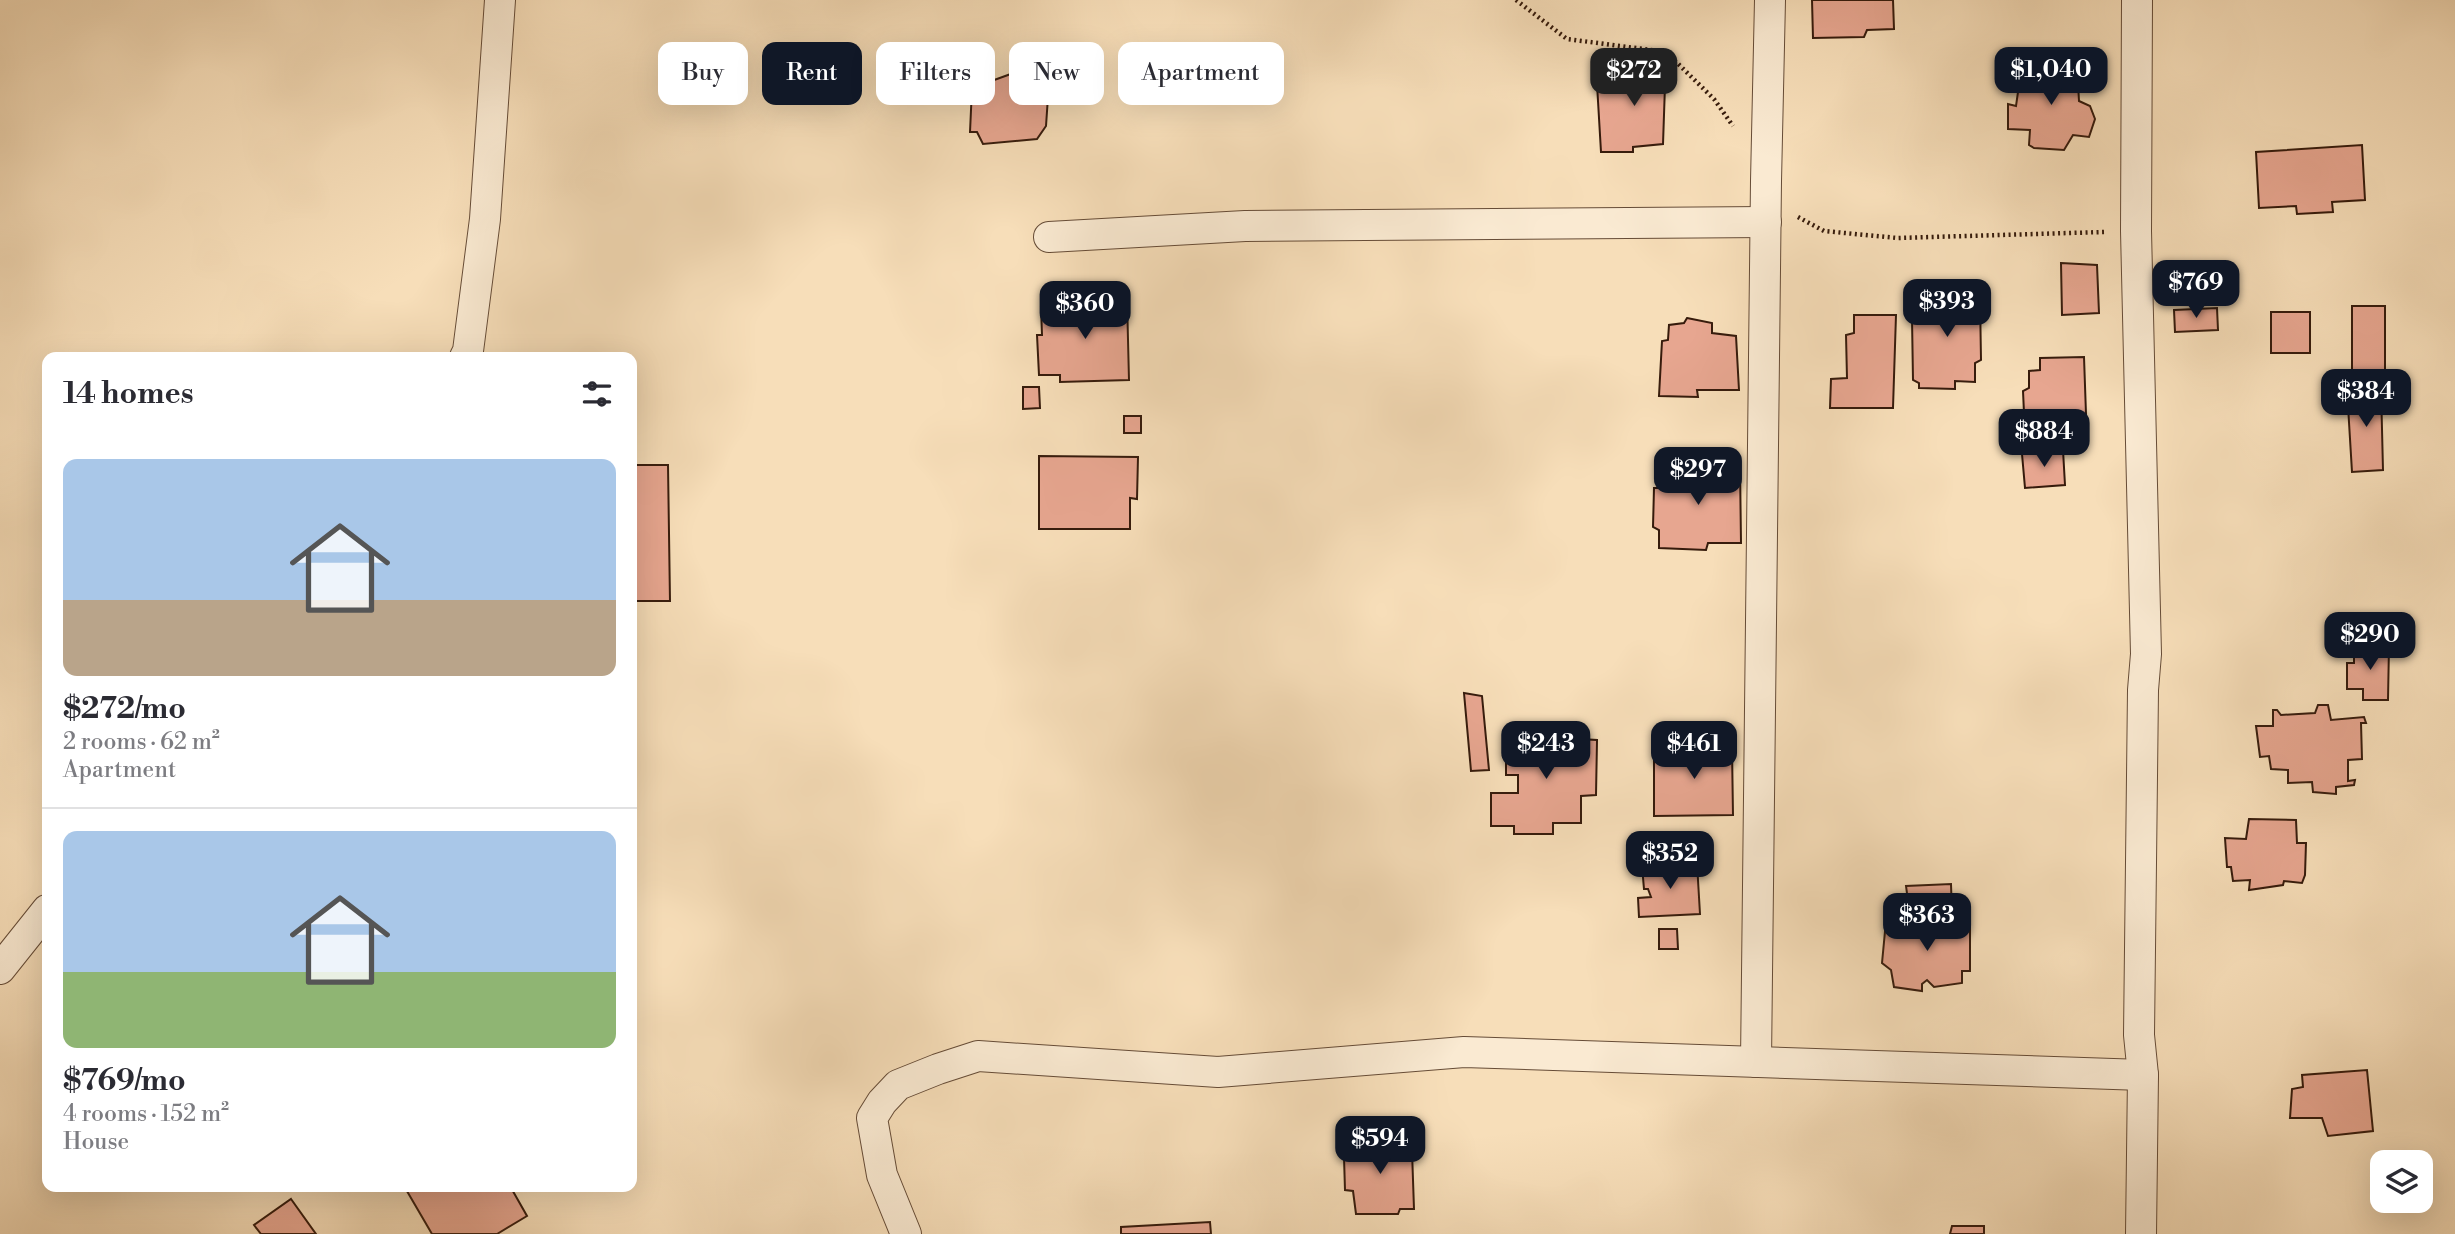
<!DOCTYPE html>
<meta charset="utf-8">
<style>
:root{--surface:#fff;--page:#f7f7f7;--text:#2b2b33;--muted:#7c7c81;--line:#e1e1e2;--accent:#111827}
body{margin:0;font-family:"Libre Bodoni",serif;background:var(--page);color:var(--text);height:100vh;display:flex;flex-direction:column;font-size:26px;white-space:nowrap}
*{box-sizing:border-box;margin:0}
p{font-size:23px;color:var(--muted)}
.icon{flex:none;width:38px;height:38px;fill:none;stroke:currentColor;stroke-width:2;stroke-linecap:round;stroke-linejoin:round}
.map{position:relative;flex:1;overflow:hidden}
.side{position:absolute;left:42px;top:352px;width:595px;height:840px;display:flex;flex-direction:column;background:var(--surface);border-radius:14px;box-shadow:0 7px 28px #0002}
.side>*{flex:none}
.banner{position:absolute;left:658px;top:42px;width:665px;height:63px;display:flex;gap:14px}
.tools{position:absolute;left:2370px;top:1150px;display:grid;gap:14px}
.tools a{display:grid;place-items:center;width:63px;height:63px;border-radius:14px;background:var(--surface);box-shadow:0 7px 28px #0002;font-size:35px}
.price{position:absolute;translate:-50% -60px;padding:0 16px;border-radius:14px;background:var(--accent);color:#fff;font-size:23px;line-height:46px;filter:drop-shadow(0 2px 4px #0008)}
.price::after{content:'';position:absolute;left:50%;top:42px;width:21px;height:16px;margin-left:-10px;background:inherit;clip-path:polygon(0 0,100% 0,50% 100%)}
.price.active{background:#222;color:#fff}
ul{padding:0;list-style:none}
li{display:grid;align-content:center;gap:14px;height:371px;padding:0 21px}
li+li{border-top:2px solid var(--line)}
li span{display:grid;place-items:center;height:217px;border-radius:14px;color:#555}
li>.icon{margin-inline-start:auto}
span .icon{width:126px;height:126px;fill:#fffc;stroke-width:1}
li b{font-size:30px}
h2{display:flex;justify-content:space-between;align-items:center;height:84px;padding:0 21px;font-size:30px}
.pill{padding:0 24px;border-radius:14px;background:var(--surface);box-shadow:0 7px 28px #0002;font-size:24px;line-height:63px}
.pill.active{background:var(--accent);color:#fff}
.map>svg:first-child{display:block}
</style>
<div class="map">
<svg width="2455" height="1234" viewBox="0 0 2455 1234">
<rect width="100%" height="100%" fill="#f7deb9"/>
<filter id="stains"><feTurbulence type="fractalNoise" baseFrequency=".00286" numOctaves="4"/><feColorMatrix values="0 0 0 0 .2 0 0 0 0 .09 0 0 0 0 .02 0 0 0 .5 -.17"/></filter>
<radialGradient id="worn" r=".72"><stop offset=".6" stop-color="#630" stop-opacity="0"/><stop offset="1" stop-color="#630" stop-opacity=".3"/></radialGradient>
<g fill="#e7a690" stroke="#361b0c" stroke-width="2">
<path d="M1812,0H1893L1894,29L1867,30L1864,37L1813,38Z"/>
<path d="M1637,55L1666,56L1663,144L1633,147V152H1601L1597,84L1638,81Z"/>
<path d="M2052,64L2077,65L2079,101L2090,106L2095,119L2089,137L2073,135L2064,150L2034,148L2029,145L2030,130L2008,129V104L2016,106L2020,78L2024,77L2021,65L2048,68Z"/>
<path d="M1033,66L1036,75L1046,72L1049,82L1046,126L1037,139L983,144L977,132H970L972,88Z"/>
<path d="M2362,145L2365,200L2332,202L2333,212L2297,214L2296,206L2259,208L2256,152Z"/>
<path d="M2061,263L2097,265L2099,313L2062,315Z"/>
<path d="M1960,282V299H1980L1981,360L1975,363V382L1955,381V389L1919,388V383L1913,380L1912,318H1927V284Z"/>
<path d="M1127,299L1129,380L1060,382V375H1039L1037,335H1042L1041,307L1072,306V301Z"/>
<rect x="2352" y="306" width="33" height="71"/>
<path d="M2217,308L2218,330L2175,332L2174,310Z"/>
<rect x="2271" y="312" width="39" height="41"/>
<path d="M1854,315H1896L1893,408H1830L1831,379L1847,378L1846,335L1854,333Z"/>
<path d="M1687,318L1712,323V333L1736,336L1739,390H1697L1698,397L1659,396L1662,341L1668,340L1669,325L1684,323Z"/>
<path d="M2084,357L2086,414L2070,415L2066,419L2042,421L2041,412L2024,413L2023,391L2029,388V371L2040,370V358Z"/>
<path d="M1023,387H1039L1040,408L1023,409Z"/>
<path d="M2381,388L2383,470L2352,472L2347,389Z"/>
<rect x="1124" y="416" width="17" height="17"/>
<path d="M2063,450L2065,485L2025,488L2022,454Z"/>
<path d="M1039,456L1138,457L1137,499L1130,498V529H1039Z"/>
<path d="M1667,460L1688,461L1693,467L1740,466L1741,543H1708L1706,550L1659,548V530L1653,527L1654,488H1666Z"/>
<path d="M632,465H668L670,601H632Z"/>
<path d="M2354,646H2389L2388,700H2363V689H2347V663H2354Z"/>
<path d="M1464,693L1482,696L1489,770L1471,771Z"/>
<path d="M2318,705H2328L2331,720L2364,717L2366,723H2361L2362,759L2348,760V781L2355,780L2354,785L2336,787V794L2313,792L2312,782L2288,783V770L2271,769L2269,756L2260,757L2256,726H2273V710H2277L2281,715L2315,713Z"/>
<path d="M1506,733H1573L1579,739L1597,740L1596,795L1581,796V823H1553V834H1514V826H1491V793H1518V775H1506Z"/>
<path d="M1696,734L1710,736V749H1732L1733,815L1654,816V760H1668L1670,744H1693Z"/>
<path d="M2249,819L2296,820L2297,843H2306L2305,875L2302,883L2284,881L2283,885L2249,890L2250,880L2233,881L2231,867H2227L2225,838L2246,839Z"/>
<path d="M1697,863L1700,914L1639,917L1638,898L1651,897L1648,889H1644L1642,866Z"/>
<path d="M1951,884L1952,915H1939L1938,903L1927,904L1930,915L1910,916L1906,886Z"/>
<path d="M1941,919H1970V971H1962V983L1934,987L1927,980L1922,984V991L1894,987L1891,970L1882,963L1886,921H1918L1919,925L1942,924Z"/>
<path d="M1659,929H1677L1678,949H1659Z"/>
<path d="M2367,1070L2373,1131L2328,1136L2322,1118H2290L2292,1089L2303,1087L2302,1075Z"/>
<path d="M1395,1133L1396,1149L1412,1151L1414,1209H1400L1398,1214H1356L1353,1191L1345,1190L1344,1157H1349V1143L1363,1144L1364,1134Z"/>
<path d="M404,1186H510L527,1216L497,1234H432Z"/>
<path d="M291,1199L316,1234H261L254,1225Z"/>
<path d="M1210,1222L1211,1234H1121V1227Z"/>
<path d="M1952,1226H1984V1234H1950Z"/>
</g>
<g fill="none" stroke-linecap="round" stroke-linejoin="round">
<defs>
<g id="street">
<path d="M2137,0L2136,231L2146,654L2143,690L2139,1035L2143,1075L2141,1234"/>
<path d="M1049,237L1245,226L1766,222"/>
<path d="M465,357L468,351L485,219L500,0"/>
<path d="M0,969L47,910"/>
<path d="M1756,1062L1766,181L1770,0"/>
<path d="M906,1234L882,1175L872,1118L882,1102L898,1085L938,1069L978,1056L1218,1072L1464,1052L2143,1075"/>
</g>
</defs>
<use href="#street" stroke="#664c37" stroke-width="32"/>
<g stroke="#361b0c" stroke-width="4.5" stroke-dasharray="2 3.5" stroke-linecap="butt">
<path d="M1516,0L1567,39L1666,52L1714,99L1733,126"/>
<path d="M1798,217L1824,231L1897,238L2104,232"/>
</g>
<use href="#street" stroke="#faead2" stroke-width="30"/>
</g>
<rect width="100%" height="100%" filter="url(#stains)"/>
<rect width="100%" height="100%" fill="url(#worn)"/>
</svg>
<div class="tools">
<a><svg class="icon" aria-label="layers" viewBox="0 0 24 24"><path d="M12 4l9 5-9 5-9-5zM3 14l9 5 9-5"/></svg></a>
</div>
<b class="price" style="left:2051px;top:107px">$1,040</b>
<b class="price active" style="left:1634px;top:108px">$272</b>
<b class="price" style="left:2196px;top:320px">$769</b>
<b class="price" style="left:1947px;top:339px">$393</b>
<b class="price" style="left:1085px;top:341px">$360</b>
<b class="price" style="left:2366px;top:429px">$384</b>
<b class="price" style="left:2044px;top:469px">$884</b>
<b class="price" style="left:1698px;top:507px">$297</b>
<b class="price" style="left:2370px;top:672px">$290</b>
<b class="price" style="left:1546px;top:781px">$243</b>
<b class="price" style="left:1694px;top:781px">$461</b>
<b class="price" style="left:1670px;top:891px">$352</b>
<b class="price" style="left:1927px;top:953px">$363</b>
<b class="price" style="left:1380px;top:1176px">$594</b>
<div class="banner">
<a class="pill">Buy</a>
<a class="pill active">Rent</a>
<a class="pill">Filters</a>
<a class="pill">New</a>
<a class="pill">Apartment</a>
</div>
<section class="side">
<h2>14 homes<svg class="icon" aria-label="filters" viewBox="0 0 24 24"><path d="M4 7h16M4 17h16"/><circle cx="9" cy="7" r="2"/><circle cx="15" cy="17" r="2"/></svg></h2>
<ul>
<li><span style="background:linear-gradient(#a9c7e8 65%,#b9a48a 0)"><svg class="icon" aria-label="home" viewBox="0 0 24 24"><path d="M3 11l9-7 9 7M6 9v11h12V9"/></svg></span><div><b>$272/mo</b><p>2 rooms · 62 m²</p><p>Apartment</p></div></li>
<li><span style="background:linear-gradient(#a9c7e8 65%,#8fb573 0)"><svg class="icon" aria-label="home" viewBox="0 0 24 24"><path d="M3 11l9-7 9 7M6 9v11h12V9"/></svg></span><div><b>$769/mo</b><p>4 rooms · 152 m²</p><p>House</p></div></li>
</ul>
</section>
</div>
